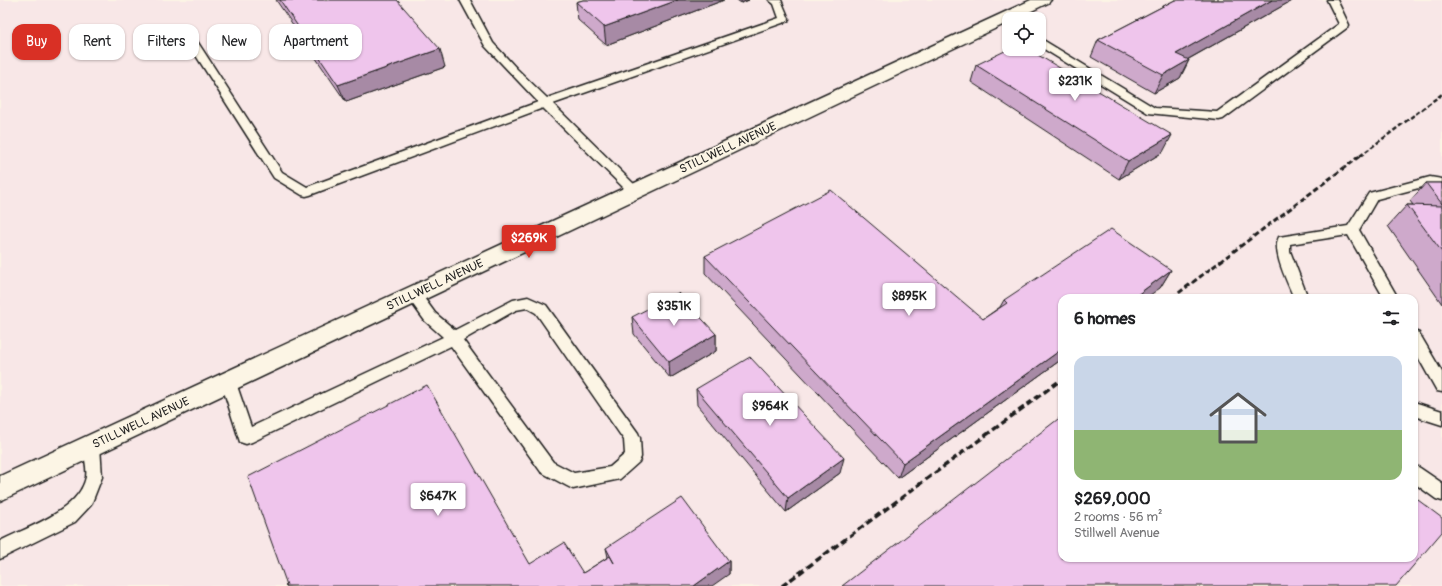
<!DOCTYPE html>
<meta charset="utf-8">
<style>
:root{--surface:#fff;--page:#f2f2f2;--text:#202124;--muted:#757577;--accent:#d93025}
body{margin:0;font-family:Pangolin,sans-serif;background:var(--page);color:var(--text);height:100vh;display:flex;flex-direction:column;font-size:15px;white-space:nowrap}
*{box-sizing:border-box;margin:0}
p{font-size:13px;color:var(--muted)}
.icon{flex:none;width:22px;height:22px;fill:none;stroke:currentColor;stroke-width:2;stroke-linecap:round;stroke-linejoin:round}
.map{position:relative;flex:1;overflow:hidden}
.drawer{position:absolute;left:1058px;top:294px;width:360px;height:268px;display:flex;flex-direction:column;background:var(--surface);border-radius:12px;box-shadow:0 1px 3px #0004}
.drawer>*{flex:none}
.guide{position:absolute;left:12px;top:24px;width:380px;height:36px;display:flex;gap:8px}
.controls{position:absolute;left:1002px;top:12px;display:grid;gap:8px}
.controls a{display:grid;place-items:center;width:44px;height:44px;border-radius:8px;background:var(--surface);box-shadow:0 1px 3px #0004;font-size:20px}
.price{position:absolute;translate:-50% -34px;padding:0 9px;border-radius:4px;background:#fff;color:#222;font-size:13px;line-height:26px;filter:drop-shadow(0 1px 2px #0008)}
.price::after{content:'';position:absolute;left:50%;top:24px;width:12px;height:9px;margin-left:-6px;background:inherit;clip-path:polygon(0 0,100% 0,50% 100%)}
.price.selected{background:var(--accent);color:#fff}
ul{padding:0;list-style:none}
li{display:grid;align-content:center;gap:8px;height:212px;padding:0 16px}
li span{display:grid;place-items:center;height:124px;border-radius:12px;color:#555}
li>.icon{margin-inline-start:auto}
span .icon{width:72px;height:72px;fill:#fffc;stroke-width:1}
li b{font-size:17px}
h2{display:flex;justify-content:space-between;align-items:center;height:48px;padding:0 16px;font-size:17px}
.tag{padding:0 14px;border-radius:12px;background:var(--surface);box-shadow:0 1px 3px #0004;font-size:14px;line-height:36px}
.tag.selected{background:var(--accent);color:#fff}
.map>svg:first-child{display:block}
</style>
<div class="map">
<svg width="1442" height="586" viewBox="0 0 1442 586">
<rect width="100%" height="100%" fill="#fcf5e5"/>
<filter id="ink" filterUnits="userSpaceOnUse"><feTurbulence type="fractalNoise" baseFrequency=".025" numOctaves="2"/><feDisplacementMap in="SourceGraphic" scale="8" xChannelSelector="R" yChannelSelector="G"/><feConvolveMatrix kernelMatrix="1 2 1 2 8 2 1 2 1" color-interpolation-filters="sRGB"/></filter>
<g filter="url(#ink)">
<path fill="#f8e7e7" fill-rule="evenodd" d="M0,0H1442V586H0ZM1009,19H1039V49H1009ZM1062,298H1414V558H1062Z"/>
<g fill="none" stroke-linecap="round" stroke-linejoin="round">
<defs>
<g id="service">
<path d="M460,0H470L493,43L517,69L547,98L779,18L774,4L769,0H781L789,19L788,21L553,104L639,189L641,192L639,195L635,196L631,195L543,108L310,195L306,196L302,195L274,178L186,40L191,37L195,38L282,172L307,187L538,102L485,46Z"/>
<path d="M1327,0H1337L1349,25L1348,27L1223,119L1219,120L1148,113L1039,46V39L1043,40L1155,108L1217,112L1339,24Z"/>
<path d="M1430,177L1442,179V187L1430,185L1377,199L1359,230L1398,298H1384L1348,235L1290,244V251L1308,298H1294C1288,283 1271,251 1279,237L1348,226L1369,193Z"/>
<path d="M414,290L419,291L435,313L455,330L513,300L528,297L546,305L638,433L640,438L641,457L639,462L620,479L573,489L567,486L541,472L451,346L252,442L246,444L240,442L221,382L224,377L229,376L234,377L251,427L443,337L425,321L409,299L407,295L409,291ZM527,308L536,313L624,440L625,454L610,467L574,473L553,462L463,340L516,310Z"/>
<path d="M1414,331L1419,333L1442,372V392L1437,391L1414,350Z"/>
<path d="M1414,402L1442,411V425L1414,416Z"/>
<path d="M92,439L98,441L100,446L102,477L91,505L75,522L0,559V541C28,527 79,511 86,477C88,465 81,452 86,441Z"/>
<path d="M1414,465L1420,468L1442,483V501L1436,499L1414,483Z"/>
</g>
<path id="minor" d="M1031,0H1051L1048,3L1015,19H1009V22L0,501V476Z"/>
</defs>
<use href="#service" stroke="#1c1c1c" stroke-width="3"/>
<use href="#minor" stroke="#1c1c1c" stroke-width="3"/>
<use href="#service" fill="#fcf5e5" fill-rule="evenodd"/>
<use href="#minor" fill="#fcf5e5" fill-rule="evenodd"/>
<path stroke="#1c1c1c" stroke-width="2.5" stroke-dasharray="4.5 2.5" stroke-linecap="butt" d="M1360,156L1442,94"/>
<path stroke="#1c1c1c" stroke-width="3" stroke-dasharray="5.5 3" stroke-linecap="butt" d="M1172,298L1361,155"/>
<path stroke="#1c1c1c" stroke-width="3.5" stroke-dasharray="7 3.5" stroke-linecap="butt" d="M782,586L1062,379"/>
</g>
<g fill="#cea9cb" stroke="#1c1c1c">
<path d="M276,0H397L445,67L346,102Z"/>
<path d="M583,0H724L606,45L578,20L576,2Z"/>
<path d="M737,0H749L741,3Z"/>
<path d="M1175,0H1293L1187,60H1189L1180,78L1154,93L1091,57L1098,40Z"/>
<path d="M976,65L1163,152L1119,179L971,82Z"/>
<path d="M1426,183H1442V304L1388,226L1407,205H1413L1410,201Z"/>
<path d="M705,256L983,319L1000,307L1004,300L1171,270L1160,288L1062,298V359L898,478L705,273Z"/>
<path d="M632,317L716,334V351L670,378L634,334Z"/>
<path d="M696,389L840,473L786,512L697,405Z"/>
<path d="M606,548L729,561V574L285,586L530,564L583,573L608,557Z"/>
</g>
<g fill="#a78aa5" stroke="#1c1c1c">
<path d="M678,0H724L606,45L604,27Z"/>
<path d="M741,0H749L741,3Z"/>
<path d="M1272,0H1293L1167,71L1176,54Z"/>
<path d="M440,49L445,67L346,102L338,85Z"/>
<path d="M1189,60L1180,78L1154,93L1163,75Z"/>
<path d="M1172,135L1163,152L1119,179L1128,161Z"/>
<path d="M1171,270L1160,288L1146,298H1133Z"/>
<path d="M716,334V351L670,378L669,362Z"/>
<path d="M1062,349V359L898,478L903,463Z"/>
<path d="M844,458L840,473L786,512L788,498Z"/>
<path d="M729,561V574L712,586H694Z"/>
</g>
<g fill="#efc5ec" stroke="#1c1c1c">
<path d="M280,0H397L440,49L338,85Z"/>
<path d="M583,0H678L604,27L576,2Z"/>
<path d="M1175,0H1272L1176,54L1189,60L1163,75L1098,40Z"/>
<path d="M1009,49H1028L1172,135L1128,161L976,65Z"/>
<path d="M1426,183H1442V204Z"/>
<path d="M831,190L983,319L1007,303L1004,300L1111,229L1171,270L1133,298H1062V349L903,463L705,256Z"/>
<path d="M1407,205L1442,206V252Z"/>
<path d="M678,293L716,334L669,362L632,317Z"/>
<path d="M750,357L844,458L788,498L696,389Z"/>
<path d="M427,385L530,564L564,543L583,573L610,556L614,563L606,548L682,498L729,561L694,586H285L287,585L248,477Z"/>
<path d="M1062,416V558H1414V497L1442,518V532L1396,586H842Z"/>
</g>
</g>
<g text-anchor="middle" dominant-baseline="central" stroke-width="3.5" stroke-linejoin="round" paint-order="stroke">
<g font-size="12" fill="#1c1c1c" stroke="#fcf5e5">
<text transform="translate(728 148) rotate(-25)">STILLWELL AVENUE</text>
<text transform="translate(435 285) rotate(-25)">STILLWELL AVENUE</text>
<text transform="translate(141 423) rotate(-25)">STILLWELL AVENUE</text>
</g>
</g>
</svg>
<div class="controls">
<a><svg class="icon" aria-label="locate" viewBox="0 0 24 24"><circle cx="12" cy="12" r="6"/><path d="M12 2v4M12 18v4M2 12h4M18 12h4"/></svg></a>
</div>
<b class="price" style="left:1075px;top:102px">$231K</b>
<b class="price selected" style="left:529px;top:259px">$269K</b>
<b class="price" style="left:909px;top:317px">$895K</b>
<b class="price" style="left:674px;top:327px">$351K</b>
<b class="price" style="left:770px;top:427px">$964K</b>
<b class="price" style="left:438px;top:517px">$647K</b>
<div class="guide">
<a class="tag selected">Buy</a>
<a class="tag">Rent</a>
<a class="tag">Filters</a>
<a class="tag">New</a>
<a class="tag">Apartment</a>
</div>
<section class="drawer">
<h2>6 homes<svg class="icon" aria-label="filters" viewBox="0 0 24 24"><path d="M4 7h16M4 17h16"/><circle cx="9" cy="7" r="2"/><circle cx="15" cy="17" r="2"/></svg></h2>
<ul>
<li><span style="background:linear-gradient(#c9d6e8 60%,#8fb573 0)"><svg class="icon" aria-label="home" viewBox="0 0 24 24"><path d="M3 11l9-7 9 7M6 9v11h12V9"/></svg></span><div><b>$269,000</b><p>2 rooms · 56 m²</p><p>Stillwell Avenue</p></div></li>
</ul>
</section>
</div>
